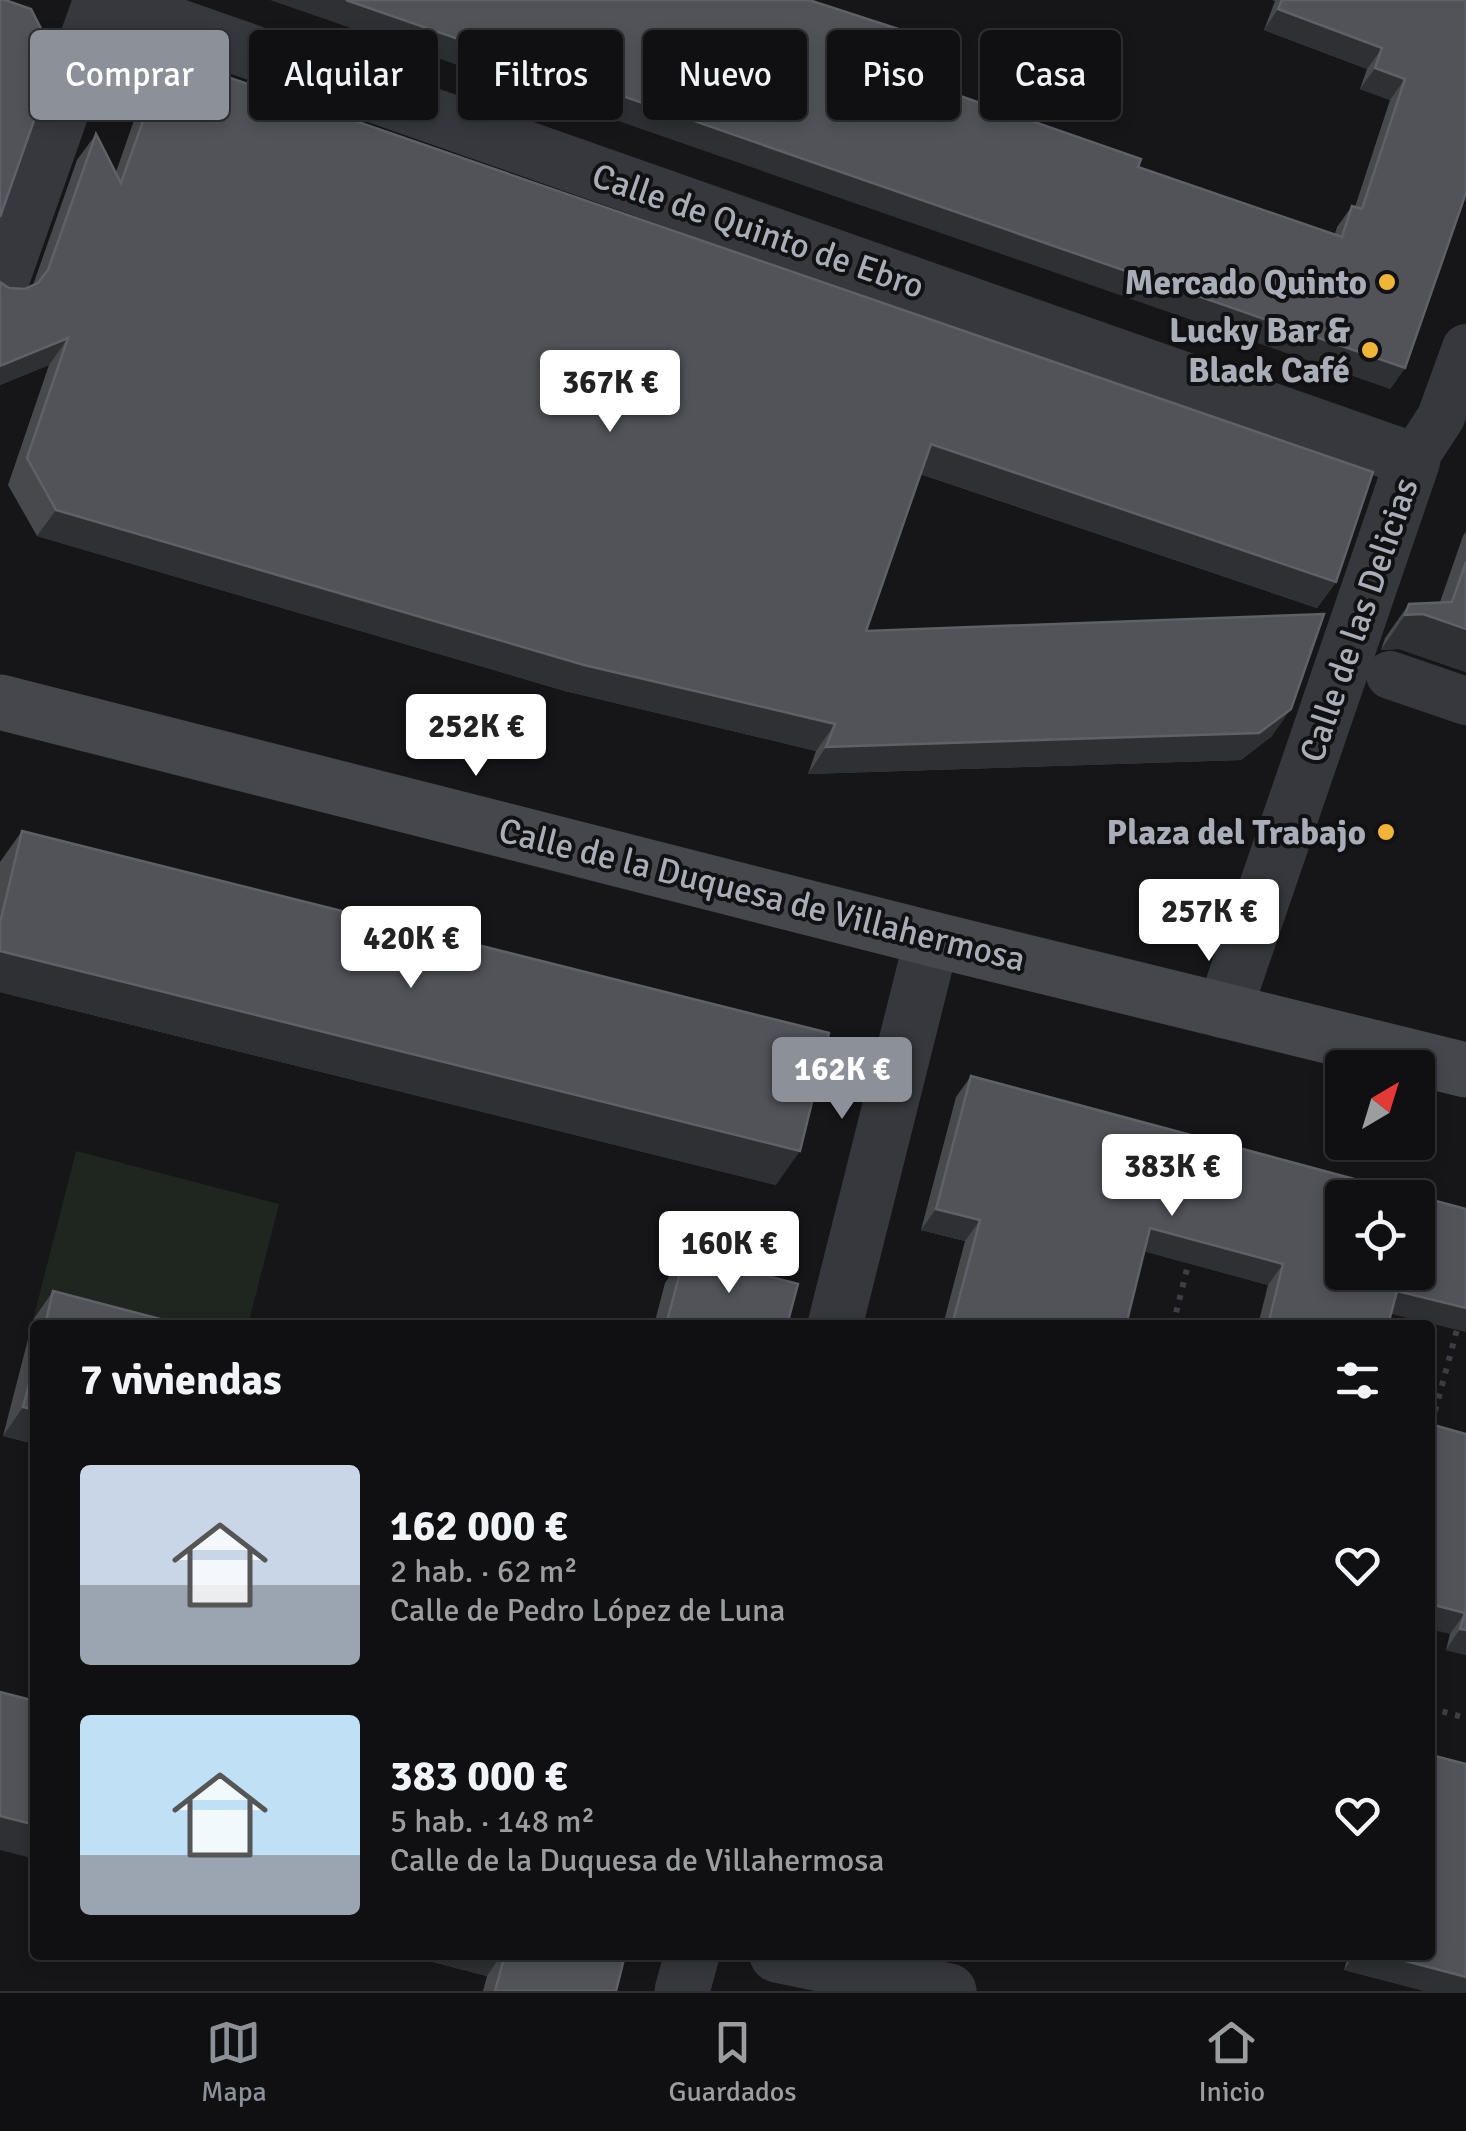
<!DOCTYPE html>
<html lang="es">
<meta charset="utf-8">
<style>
:root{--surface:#101012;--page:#19191b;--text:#f1f3f6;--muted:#9c9d9f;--line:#303032;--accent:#8c9099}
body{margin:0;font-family:Signika,sans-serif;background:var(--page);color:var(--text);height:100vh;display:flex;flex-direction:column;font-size:38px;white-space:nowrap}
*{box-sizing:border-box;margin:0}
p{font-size:32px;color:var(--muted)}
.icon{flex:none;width:55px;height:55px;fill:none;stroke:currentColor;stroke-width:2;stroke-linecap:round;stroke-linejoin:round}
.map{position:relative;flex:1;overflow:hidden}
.sheet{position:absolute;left:30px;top:1320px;width:1405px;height:640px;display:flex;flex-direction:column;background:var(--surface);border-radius:10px;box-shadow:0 5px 15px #0003,0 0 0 2px var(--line)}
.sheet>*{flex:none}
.top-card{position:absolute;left:30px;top:30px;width:1408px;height:90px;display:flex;gap:20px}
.needle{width:65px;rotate:38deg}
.buttons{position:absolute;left:1325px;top:1050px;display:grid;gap:20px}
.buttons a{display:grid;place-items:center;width:110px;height:110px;border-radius:10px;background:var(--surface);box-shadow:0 5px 15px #0003,0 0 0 2px var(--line);font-size:50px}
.price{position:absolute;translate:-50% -85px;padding:0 22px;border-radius:10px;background:#fff;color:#222;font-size:32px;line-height:65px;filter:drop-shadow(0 2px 5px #0008)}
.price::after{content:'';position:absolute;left:50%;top:60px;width:30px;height:22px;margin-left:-15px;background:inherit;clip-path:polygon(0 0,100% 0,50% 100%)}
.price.selected{background:var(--accent);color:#fff}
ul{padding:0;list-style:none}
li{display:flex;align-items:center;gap:30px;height:250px;padding:0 50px}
li span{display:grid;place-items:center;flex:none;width:280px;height:200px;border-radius:10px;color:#555}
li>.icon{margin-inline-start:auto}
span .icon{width:120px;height:120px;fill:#fffc;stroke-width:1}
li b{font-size:42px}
h2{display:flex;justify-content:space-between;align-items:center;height:120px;padding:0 50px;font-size:42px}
.tag{padding:0 35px;border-radius:10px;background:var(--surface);box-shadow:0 5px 15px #0003,0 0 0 2px var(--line);font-size:35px;line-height:90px}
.tag.selected{background:var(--accent);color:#fff}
.tab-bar{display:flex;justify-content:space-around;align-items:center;height:140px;border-top:2px solid var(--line);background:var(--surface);font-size:28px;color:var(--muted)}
.tab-bar a{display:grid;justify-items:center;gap:5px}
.tab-bar .selected{color:var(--accent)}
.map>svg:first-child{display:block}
</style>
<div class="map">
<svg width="1466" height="1991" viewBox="0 0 1466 1991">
<rect width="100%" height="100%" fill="#161618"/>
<path fill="#1e261f" d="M76,1151L279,1204L248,1325H52L33,1320Z"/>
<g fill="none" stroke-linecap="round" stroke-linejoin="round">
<g stroke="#3d3f44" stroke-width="6" stroke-dasharray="5 8" stroke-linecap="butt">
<path d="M1173,1325L1190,1257"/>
<path d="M1435,1411L1458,1326"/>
<path d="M1430,1708L1466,1718"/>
</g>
<g stroke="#37383d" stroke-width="48">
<path d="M1413,460L1441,417L1466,348"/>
<path d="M1390,675L1466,701"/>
</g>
<g stroke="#37383d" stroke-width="55">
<path d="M103,0L1413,460L1224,1011"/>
<path d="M0,285L101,0"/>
<path d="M835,1325L932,939"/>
<path d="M777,1955L949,1991"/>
<path d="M682,1991L692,1955"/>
</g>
<path stroke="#45474d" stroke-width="55" d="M0,702L932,939L1466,1070"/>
</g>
<g fill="#47494d">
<path d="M1272,0H1466L1405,368L1390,389L897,74L1138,167L1335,234L1337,227L1352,206L1355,207L1390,100L1360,89L1367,69L1264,30L1275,1Z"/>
<path d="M159,76L1336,582L1317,608L920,474L866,631L1272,736L1241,760L808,774L816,751L565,691L37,536L8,485L49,365L0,385V282L9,288L25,289L33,285L77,160L96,134L116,172L140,103Z"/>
<path d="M1466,531V672L1399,649L1381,650L1385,638L1409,604L1440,602L1463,536Z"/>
<path d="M22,831L776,1185L0,992V862Z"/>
<path d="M971,1076L1391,1314L1388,1325H1258L1268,1285L1144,1251L1126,1325H943L965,1241L921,1230L956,1097Z"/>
<path d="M685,1254L787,1325H654L665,1283Z"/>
<path d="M53,1291L183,1325H35V1444L3,1436L33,1320Z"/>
<path d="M1466,1434V1655L1446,1650L1450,1634Z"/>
<path d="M406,1955H625L616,1991H483L487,1976Z"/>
<path d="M1348,1955H1430L1466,1991H1425L1344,1970Z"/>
</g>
<g fill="#2f3033">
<path d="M270,0H346L1405,368L1390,389Z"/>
<path d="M1278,9L1382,48L1367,69L1264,30Z"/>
<path d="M1375,68L1405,79L1390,100L1360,89Z"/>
<path d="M68,338L49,365L0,385V366Z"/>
<path d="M931,444L1336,582L1317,608L912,471Z"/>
<path d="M56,510L835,724L816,751L565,691L37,536Z"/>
<path d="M1423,614L1466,629V672L1399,649L1381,650L1405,615Z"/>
<path d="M1291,709L1272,736L1241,760L808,774L826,747Z"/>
<path d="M0,951L800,1151L776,1185L0,992Z"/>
<path d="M936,1209L980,1220L965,1241L921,1230Z"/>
<path d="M1150,1228L1283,1264L1268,1285L1135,1249Z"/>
<path d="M1397,1291L1466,1308V1332L1383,1312Z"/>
<path d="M23,1407L35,1410V1444L3,1436Z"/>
<path d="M1430,1604L1465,1613L1450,1634L1430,1629Z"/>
<path d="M1460,1629L1466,1630V1655L1446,1650Z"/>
<path d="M0,1816L35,1825V1859L0,1850Z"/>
<path d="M406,1955H501L487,1976Z"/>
<path d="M1355,1955H1383L1466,1977V1991H1425L1344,1970Z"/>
</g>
<g fill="#525359" stroke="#5f6168" stroke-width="2.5" fill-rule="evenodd">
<path d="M0,0H5L31,9L56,58L0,217Z"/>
<path d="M346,0H809L911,33L897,74L1141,159L1138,167L1342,237L1352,206L1362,209L1405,79L1375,68L1382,48L1278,9L1282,0H1466V193L1405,368Z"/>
<path d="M187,63L1373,472L1336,582L931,444L866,631L1324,614L1291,709L1259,733L826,747L835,724L584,665L56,510L27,458L68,338L0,366V282L9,288L25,289L38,283L48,270L96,134L121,183L159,76Z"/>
<path d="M1466,562V629L1423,614L1405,615L1409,604L1452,602Z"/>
<path d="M22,831L829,1033L800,1151L0,951V923Z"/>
<path d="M971,1076L1466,1209V1308L1397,1291L1388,1325H1268L1283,1264L1150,1228L1126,1325H952L980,1220L936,1209ZM1342,1198H1418V1272H1342Z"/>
<path d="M685,1254L798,1284L787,1325H666Z"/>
<path d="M53,1291L183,1325H45Z"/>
<path d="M35,1362V1410L23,1407Z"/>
<path d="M1430,1424L1466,1434V1630L1460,1629L1465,1613L1430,1604Z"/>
<path d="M0,1692L35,1701V1825L0,1816Z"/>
<path d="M1431,1755L1466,1764V1977L1383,1955H1430Z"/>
<path d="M505,1955H625L616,1991H495Z"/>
</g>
<g fill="#f0b436" stroke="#111113" stroke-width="4">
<circle cx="1387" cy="282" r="10"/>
<circle cx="1370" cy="350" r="10"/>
<circle cx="1386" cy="832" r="10"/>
</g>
<g text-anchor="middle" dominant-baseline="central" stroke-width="8" stroke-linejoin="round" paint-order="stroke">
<g font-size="35" fill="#a8adb8" stroke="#111113">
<text transform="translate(758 231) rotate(19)">Calle de Quinto de Ebro</text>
<text transform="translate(1359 620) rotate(-71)">Calle de las Delicias</text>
<text transform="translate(762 895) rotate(14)">Calle de la Duquesa de Villahermosa</text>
</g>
<g font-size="35" font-weight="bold" fill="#a8adb8" stroke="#111113" text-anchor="end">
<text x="1367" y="282">Mercado Quinto</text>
<text x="1350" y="330">Lucky Bar &amp;<tspan x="1350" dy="40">Black Café</tspan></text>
<text x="1366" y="832">Plaza del Trabajo</text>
</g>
</g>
</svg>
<div class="buttons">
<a><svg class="needle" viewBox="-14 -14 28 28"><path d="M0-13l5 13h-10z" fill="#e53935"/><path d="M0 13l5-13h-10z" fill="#9c9d9f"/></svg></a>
<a><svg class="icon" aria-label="locate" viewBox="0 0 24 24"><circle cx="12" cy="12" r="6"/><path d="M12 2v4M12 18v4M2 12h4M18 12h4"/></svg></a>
</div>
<b class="price" style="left:610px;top:435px">367K €</b>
<b class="price" style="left:476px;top:779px">252K €</b>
<b class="price" style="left:1209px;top:964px">257K €</b>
<b class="price" style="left:411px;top:991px">420K €</b>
<b class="price selected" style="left:842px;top:1122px">162K €</b>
<b class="price" style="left:1172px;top:1219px">383K €</b>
<b class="price" style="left:729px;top:1296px">160K €</b>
<div class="top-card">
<a class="tag selected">Comprar</a>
<a class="tag">Alquilar</a>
<a class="tag">Filtros</a>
<a class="tag">Nuevo</a>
<a class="tag">Piso</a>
<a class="tag">Casa</a>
</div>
<section class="sheet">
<h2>7 viviendas<svg class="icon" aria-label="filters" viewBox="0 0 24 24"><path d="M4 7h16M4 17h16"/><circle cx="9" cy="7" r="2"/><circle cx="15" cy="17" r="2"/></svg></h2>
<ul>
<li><span style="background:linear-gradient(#c9d6e8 60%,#9aa5b1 0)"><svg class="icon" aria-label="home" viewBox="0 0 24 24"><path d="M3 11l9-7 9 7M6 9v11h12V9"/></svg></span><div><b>162 000 €</b><p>2 hab. · 62 m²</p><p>Calle de Pedro López de Luna</p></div><svg class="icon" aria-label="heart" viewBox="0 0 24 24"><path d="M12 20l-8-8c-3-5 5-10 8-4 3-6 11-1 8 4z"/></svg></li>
<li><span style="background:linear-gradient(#bfe0f5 70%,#9aa5b1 0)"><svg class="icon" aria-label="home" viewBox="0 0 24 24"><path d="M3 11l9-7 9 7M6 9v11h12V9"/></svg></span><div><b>383 000 €</b><p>5 hab. · 148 m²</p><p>Calle de la Duquesa de Villahermosa</p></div><svg class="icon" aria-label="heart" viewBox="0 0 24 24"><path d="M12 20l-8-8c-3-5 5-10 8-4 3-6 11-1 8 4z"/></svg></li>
</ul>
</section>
</div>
<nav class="tab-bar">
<a class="selected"><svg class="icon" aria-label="map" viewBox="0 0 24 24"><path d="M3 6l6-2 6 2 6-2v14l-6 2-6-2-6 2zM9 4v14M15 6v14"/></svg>Mapa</a>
<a><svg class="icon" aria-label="saved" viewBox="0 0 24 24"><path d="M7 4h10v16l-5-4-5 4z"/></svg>Guardados</a>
<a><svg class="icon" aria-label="home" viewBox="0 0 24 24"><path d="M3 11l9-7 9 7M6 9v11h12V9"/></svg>Inicio</a>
</nav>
